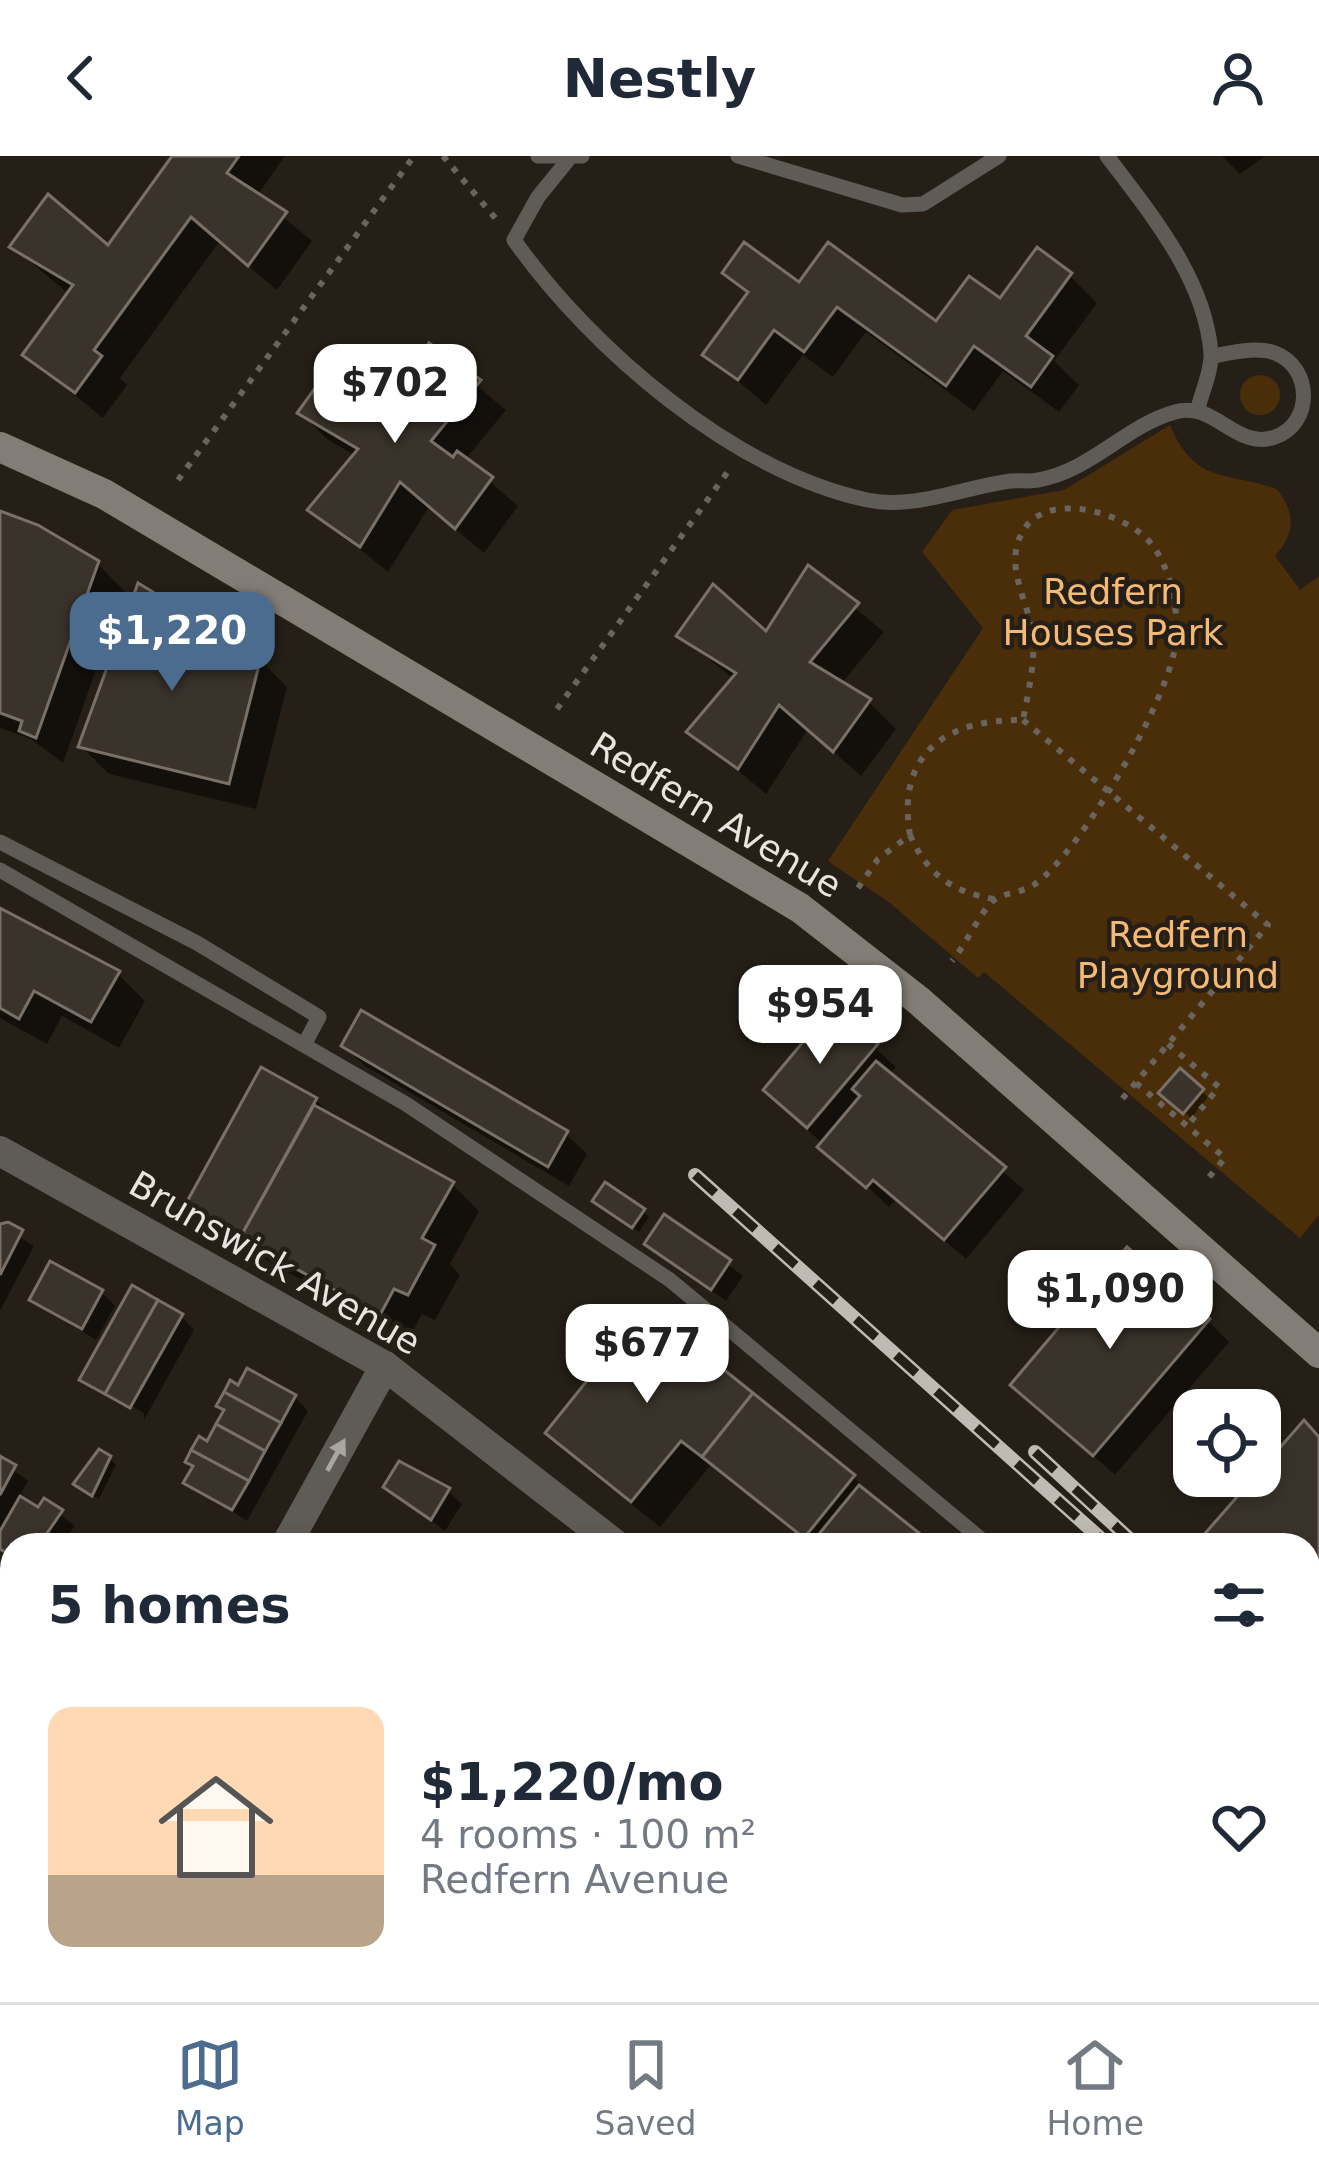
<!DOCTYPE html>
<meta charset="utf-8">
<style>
:root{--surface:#fff;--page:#f6f6f7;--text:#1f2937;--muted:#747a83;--line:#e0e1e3;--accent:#4b6c8f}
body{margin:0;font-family:"DejaVu Sans",sans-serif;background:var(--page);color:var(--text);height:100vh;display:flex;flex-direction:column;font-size:45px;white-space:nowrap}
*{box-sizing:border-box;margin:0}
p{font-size:39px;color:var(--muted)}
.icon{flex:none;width:66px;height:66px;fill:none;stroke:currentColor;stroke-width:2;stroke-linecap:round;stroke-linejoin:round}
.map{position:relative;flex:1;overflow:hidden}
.details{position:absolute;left:0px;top:1377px;width:1320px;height:471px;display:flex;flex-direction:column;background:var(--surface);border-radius:36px 36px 0 0;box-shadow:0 6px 18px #0003}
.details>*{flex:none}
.controls{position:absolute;left:1173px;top:1233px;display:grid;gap:24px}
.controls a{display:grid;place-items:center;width:108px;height:108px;border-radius:24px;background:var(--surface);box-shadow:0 6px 18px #0003;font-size:60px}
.price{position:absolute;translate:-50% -102px;padding:0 27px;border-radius:24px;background:#fff;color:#222;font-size:39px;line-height:78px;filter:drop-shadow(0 3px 6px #0008)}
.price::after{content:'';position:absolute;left:50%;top:72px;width:36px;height:27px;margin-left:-18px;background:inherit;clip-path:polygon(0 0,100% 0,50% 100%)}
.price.current{background:var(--accent);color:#fff}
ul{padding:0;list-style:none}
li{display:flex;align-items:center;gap:36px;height:300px;padding:0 48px}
li span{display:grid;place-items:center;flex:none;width:336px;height:240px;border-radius:24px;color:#555}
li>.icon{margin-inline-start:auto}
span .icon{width:144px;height:144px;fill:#fffc;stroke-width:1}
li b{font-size:51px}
h2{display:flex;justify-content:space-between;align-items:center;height:144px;padding:0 48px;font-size:51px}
header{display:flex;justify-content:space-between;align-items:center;height:156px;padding:0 48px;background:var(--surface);font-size:54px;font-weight:700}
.menu{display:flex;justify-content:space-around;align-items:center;height:168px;border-top:3px solid var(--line);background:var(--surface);font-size:33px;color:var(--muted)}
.menu a{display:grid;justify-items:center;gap:6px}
.menu .current{color:var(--accent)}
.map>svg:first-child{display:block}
</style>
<header><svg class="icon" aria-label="back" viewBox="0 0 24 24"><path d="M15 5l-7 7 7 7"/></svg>Nestly<svg class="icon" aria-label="person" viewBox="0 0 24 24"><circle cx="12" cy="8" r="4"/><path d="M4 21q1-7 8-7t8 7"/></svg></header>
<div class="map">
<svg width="1319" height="1846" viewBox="0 0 1319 1846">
<rect width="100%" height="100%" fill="#251f17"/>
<g fill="#492e09">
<circle cx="1260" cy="239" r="20"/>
<path d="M1170,269C1195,329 1226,315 1277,333C1296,358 1295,377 1275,400L1300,434L1319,420V1059L1300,1082L984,816L978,822L890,747L828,705L983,472L922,396L952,354L1064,334Z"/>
</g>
<g fill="#0007">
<path d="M175,0H285L257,40L312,85L277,134L219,86L120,222L127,229L103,262L26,199L70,139L13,91L108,93Z"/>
<path d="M1222,0H1265L1240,18Z"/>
<path d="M726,116L937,169L1070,120L1097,147L1054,205L1079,229L1059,256L1003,215L974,255L866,176L833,221L803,199L766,249L706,198L749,139Z"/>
<path d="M430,191L506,254L465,304L518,350L484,397L429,351L388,416L311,354L356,300L328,284L301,257L334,210L390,256Z"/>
<path d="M0,359L97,407L124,435L63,607L31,583L0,572Z"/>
<path d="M809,414L884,476L841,528L869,546L896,573L861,620L808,573L766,638L690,575L734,523L680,480L714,433L768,478Z"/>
<path d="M180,458L202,479L259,503L287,531L256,653L109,618L82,591Z"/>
<path d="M0,758L118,818L145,845L119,892L62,860L47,888L0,862Z"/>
<path d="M834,854L896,911L891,917L1024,1034L966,1103L896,1043L889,1051L787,954Z"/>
<path d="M344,890L566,978L587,998L569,1030L365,910Z"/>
<path d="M1180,916L1208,941L1191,962L1162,937Z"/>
<path d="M316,944L335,964L452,1028L479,1055L450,1108L460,1119L435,1164L422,1158L408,1184L208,1071L188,1051Z"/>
<path d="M601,1050L643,1055L649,1061L639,1076Z"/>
<path d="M665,1062L743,1120L726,1145L648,1088Z"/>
<path d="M0,1069L34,1090L0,1155Z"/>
<path d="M101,1136L115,1150L96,1184L33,1143Z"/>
<path d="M646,1156L853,1321L929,1389H811L710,1310L660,1371L576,1304L549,1277Z"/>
<path d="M181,1160L194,1174L144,1264V1257L95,1229V1235L83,1224Z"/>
<path d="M1208,1165L1229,1186L1115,1319L1035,1249Z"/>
<path d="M294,1241L308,1255L247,1365L187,1326L226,1256Z"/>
<path d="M110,1303L116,1309L99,1343L83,1334Z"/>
<path d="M0,1304L28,1325L18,1343L40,1355L45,1347L75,1370L60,1389H12V1403L0,1392Z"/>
<path d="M387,1331L448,1335L462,1348L445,1375Z"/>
<path d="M0,1697L12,1704V1803L0,1796Z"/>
<path d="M534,1836H603L613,1846H532Z"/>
<path d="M1113,1836L1168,1840L1235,1836L1229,1842L1233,1846H1119Z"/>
</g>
<g fill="#3a332b" stroke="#797168" stroke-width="3">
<path d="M172,0H239L227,17L287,56L248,110L191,61L94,194L102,200L75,237L22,199L73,129L9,91L48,38L108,89Z"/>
<path d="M744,86L799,126L828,86L936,165L969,120L1000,142L1037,91L1072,117L1026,180L1053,200L1031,231L974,190L946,230L837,151L804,196L774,174L738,224L702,199L748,136L722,117Z"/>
<path d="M429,187L481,224L431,285L453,301L457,295L493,321L455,373L400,326L360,391L307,354L358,293L297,257L334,206L388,253Z"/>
<path d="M0,355L38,369L99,405L36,582L19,575L22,565L0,557Z"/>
<path d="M808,409L859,447L810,506L871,543L833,596L779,549L738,613L686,576L736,517L676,480L713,428L766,475Z"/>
<path d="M138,427L181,453L180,471L201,476L212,471L261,501L229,628L78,591Z"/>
<path d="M0,752L120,815L91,866L34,835L19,863L0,852Z"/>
<path d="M833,850L878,888L807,972L763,934Z"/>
<path d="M361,854L568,975L548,1011L341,890Z"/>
<path d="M876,905L1006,1011L944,1084L873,1024L866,1032L817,991L860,940L852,933Z"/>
<path d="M261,911L317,942L240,1082L184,1051Z"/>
<path d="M1180,912L1204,933L1183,958L1158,937Z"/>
<path d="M314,949L454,1026L422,1082L435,1089L408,1139L394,1133L380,1159L240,1082Z"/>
<path d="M605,1026L645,1053L632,1072L592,1045Z"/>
<path d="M664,1058L731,1104L711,1134L644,1088Z"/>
<path d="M8,1066L23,1074L0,1119V1068Z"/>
<path d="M1127,1091L1210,1163L1093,1300L1010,1229Z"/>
<path d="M50,1105L103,1134L82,1173L29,1144Z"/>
<path d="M132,1129L158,1144L105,1238L79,1224Z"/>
<path d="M158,1144L183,1158L130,1252L105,1238Z"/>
<path d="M646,1151L753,1237L702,1301L681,1285L631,1346L545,1277Z"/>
<path d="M247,1212L296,1239L281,1267L224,1236L230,1224L238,1229Z"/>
<path d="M224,1236L281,1267L265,1295L216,1268L224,1254L216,1250Z"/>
<path d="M753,1237L855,1319L804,1382L702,1301Z"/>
<path d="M1304,1264L1319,1281V1557L1308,1545V1389H1195Z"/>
<path d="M216,1268L265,1295L249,1325L191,1294L199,1280L207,1285Z"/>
<path d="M99,1293L111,1300L92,1340L73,1328Z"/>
<path d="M191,1294L249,1325L232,1354L183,1327L193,1310L185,1306Z"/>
<path d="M0,1300L16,1309L0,1339Z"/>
<path d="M399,1305L450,1332L431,1364L383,1331Z"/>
<path d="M859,1329L934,1389H810Z"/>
<path d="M20,1340L38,1351L44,1342L63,1354L39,1389H12V1400L0,1393V1375Z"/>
<path d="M7,1570L12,1572V1655L0,1648V1583Z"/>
<path d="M0,1694L12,1701V1753L0,1775Z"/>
<path d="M1319,1790V1835L1316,1838L1308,1829V1800Z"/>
<path d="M530,1836H596L588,1846H529L525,1840Z"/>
<path d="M1109,1836H1150L1135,1846H1115Z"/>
<path d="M1168,1836H1227L1236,1846H1157Z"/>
</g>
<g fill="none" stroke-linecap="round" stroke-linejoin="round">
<g stroke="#69645d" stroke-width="6" stroke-dasharray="6 9" stroke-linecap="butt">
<path d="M443,0L496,63"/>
<path d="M178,324L414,0"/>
<path d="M557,553L729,314"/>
<path d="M1023,564L1268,769L1117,949"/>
<path d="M910,679C927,718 952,736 994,743"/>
<path d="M858,732L878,703L910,679C896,596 948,563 1023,564C1028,537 1035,509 1033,482C1030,446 1002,411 1023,375C1046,335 1118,355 1146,382C1170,406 1179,452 1176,485C1171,540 1081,696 1035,728C1024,737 1003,736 993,745C981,755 965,790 952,805"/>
<path d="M1168,888L1219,931L1188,969"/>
<path d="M1136,927L1225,1002L1205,1026"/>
</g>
<g stroke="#5f5c58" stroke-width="15">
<path d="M538,0H582"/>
<path d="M738,0L902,49L923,48L999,0"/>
<path d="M1107,0C1150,57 1205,122 1211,197C1212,214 1202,236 1198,252"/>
<path d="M568,4L538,41L514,84C591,193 733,315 867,344C916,354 963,331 1011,325C1020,324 1029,326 1038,324C1091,315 1125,270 1175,256C1214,244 1236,295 1275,281C1314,267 1312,211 1275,197C1256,190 1231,197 1212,200"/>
<path d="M0,686L197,787L319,861L304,889"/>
<path d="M0,714L406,948L670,1124L988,1389"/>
</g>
<g stroke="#5f5c58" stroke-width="30">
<path d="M0,995L385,1210L616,1389"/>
<path d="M286,1389L385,1210"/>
<path d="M0,1498L12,1505"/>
<path d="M1021,1836L1031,1846"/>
<path d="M30,1846L36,1836"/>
<path d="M200,1846L227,1836"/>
</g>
<path stroke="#837d77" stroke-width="30" d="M0,291L104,338L800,752L918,844L1319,1197"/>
<defs>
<g id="rail">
<path d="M695,1019L1108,1389"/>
<path d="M1035,1296L1136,1389"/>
<path d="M1308,1573L1319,1585"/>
<path d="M1308,1602L1319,1614"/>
</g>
</defs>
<use href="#rail" stroke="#bebab4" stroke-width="14"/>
<use href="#rail" stroke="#251f17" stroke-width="9" stroke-dasharray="27" stroke-linecap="butt"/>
</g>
<defs><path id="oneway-solid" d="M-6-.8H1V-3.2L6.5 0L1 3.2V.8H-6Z" transform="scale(3)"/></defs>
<use fill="#aaa7a2" href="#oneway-solid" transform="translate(336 1299) rotate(-61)"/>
<g text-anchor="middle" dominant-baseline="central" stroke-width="9" stroke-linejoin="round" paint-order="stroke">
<g font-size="36" fill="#f4b974" stroke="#251f17">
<text x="1113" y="435">Redfern<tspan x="1113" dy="41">Houses Park</tspan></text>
<text x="1178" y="778">Redfern<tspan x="1178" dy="41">Playground</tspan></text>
</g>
<g font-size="36" fill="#e8e4df" stroke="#251f17">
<text transform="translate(716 659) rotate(31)">Redfern Avenue</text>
<text transform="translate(275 1107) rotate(30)">Brunswick Avenue</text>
</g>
</g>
</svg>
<div class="controls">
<a><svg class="icon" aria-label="locate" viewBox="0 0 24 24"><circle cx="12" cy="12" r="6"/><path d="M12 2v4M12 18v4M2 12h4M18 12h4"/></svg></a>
</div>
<b class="price" style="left:395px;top:290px">$702</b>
<b class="price current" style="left:172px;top:538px">$1,220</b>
<b class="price" style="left:820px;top:911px">$954</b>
<b class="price" style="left:1110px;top:1196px">$1,090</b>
<b class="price" style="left:647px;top:1250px">$677</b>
<section class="details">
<h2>5 homes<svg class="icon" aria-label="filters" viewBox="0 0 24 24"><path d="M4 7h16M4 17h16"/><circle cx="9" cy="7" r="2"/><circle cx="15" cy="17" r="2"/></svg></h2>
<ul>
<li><span style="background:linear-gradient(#ffd9b3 70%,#b9a48a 0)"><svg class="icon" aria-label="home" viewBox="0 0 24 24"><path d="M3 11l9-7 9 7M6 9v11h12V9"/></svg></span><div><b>$1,220/mo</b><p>4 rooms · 100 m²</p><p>Redfern Avenue</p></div><svg class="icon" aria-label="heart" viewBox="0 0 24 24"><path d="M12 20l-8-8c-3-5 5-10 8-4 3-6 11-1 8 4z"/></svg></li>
</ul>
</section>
</div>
<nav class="menu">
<a class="current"><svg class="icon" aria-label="map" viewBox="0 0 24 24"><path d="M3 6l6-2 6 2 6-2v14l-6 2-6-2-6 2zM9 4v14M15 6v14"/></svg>Map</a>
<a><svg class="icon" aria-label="saved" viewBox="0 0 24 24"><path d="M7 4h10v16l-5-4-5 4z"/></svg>Saved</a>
<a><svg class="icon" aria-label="home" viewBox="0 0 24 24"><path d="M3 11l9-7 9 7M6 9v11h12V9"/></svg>Home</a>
</nav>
